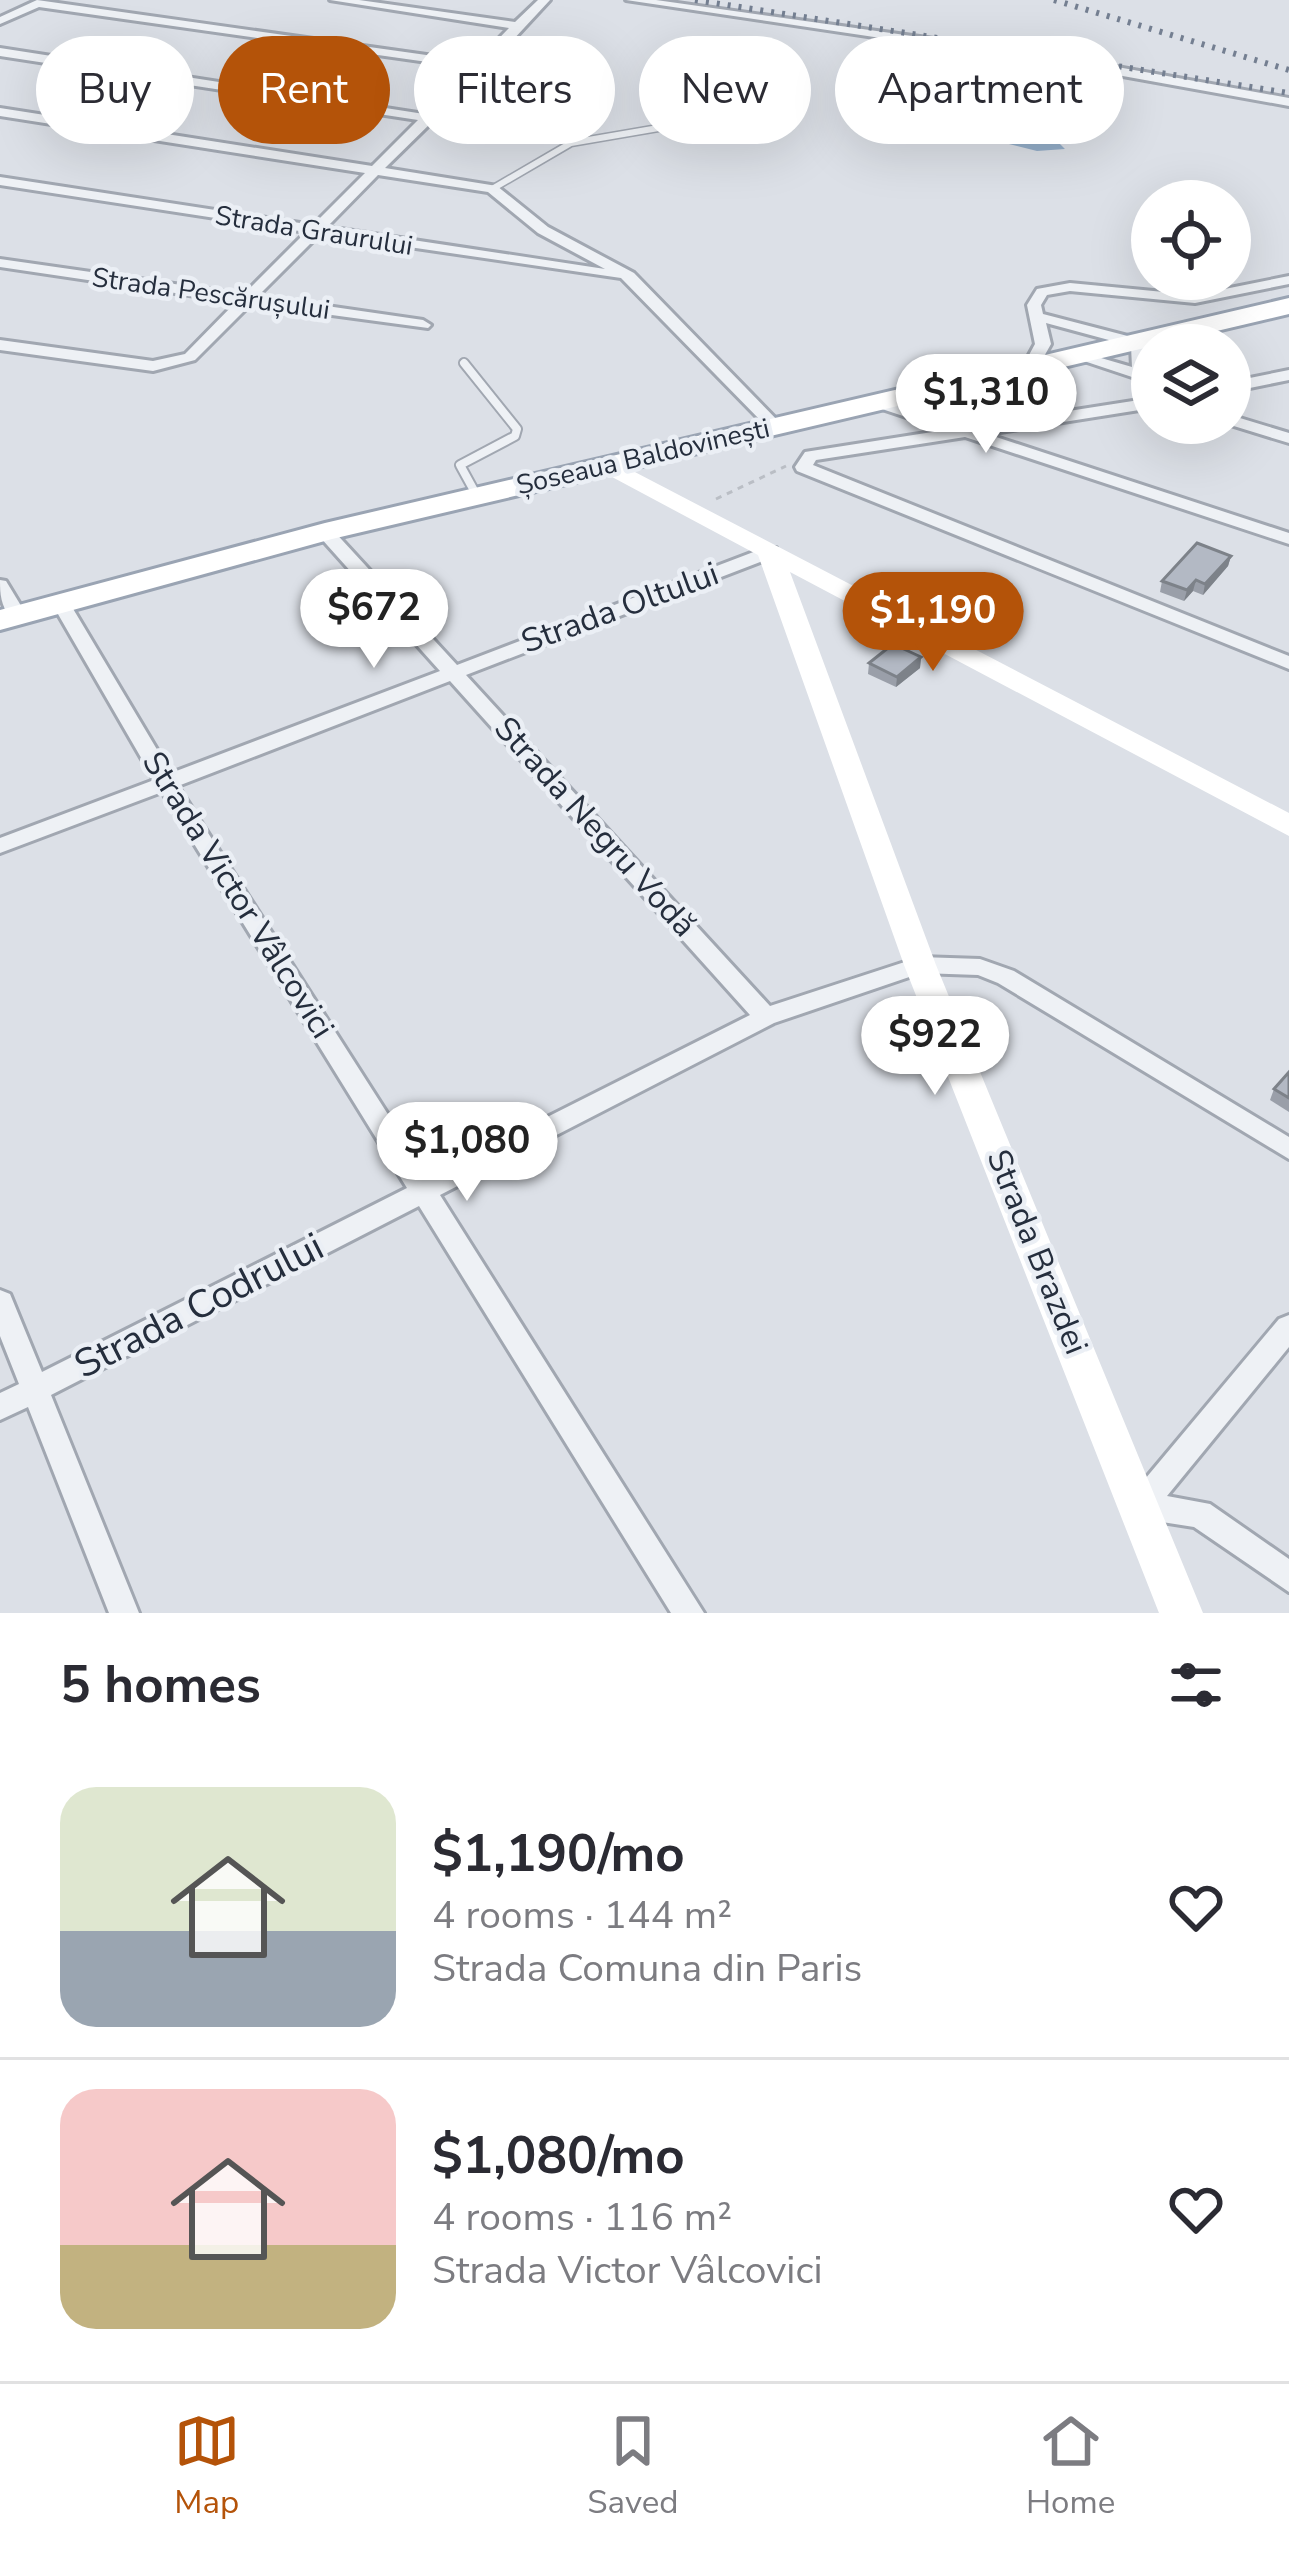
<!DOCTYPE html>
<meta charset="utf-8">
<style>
:root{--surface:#fff;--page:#f7f7f7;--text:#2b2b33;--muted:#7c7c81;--line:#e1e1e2;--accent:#b45309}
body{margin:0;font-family:"Nunito Sans",sans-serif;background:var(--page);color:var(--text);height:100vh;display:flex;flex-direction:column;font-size:45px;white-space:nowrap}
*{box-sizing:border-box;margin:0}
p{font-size:39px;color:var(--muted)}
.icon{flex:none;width:66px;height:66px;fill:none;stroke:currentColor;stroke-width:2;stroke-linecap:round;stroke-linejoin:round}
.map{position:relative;height:1613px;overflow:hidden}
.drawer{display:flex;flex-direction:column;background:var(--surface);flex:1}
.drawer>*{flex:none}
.hud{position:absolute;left:36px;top:36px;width:1218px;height:108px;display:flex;gap:24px}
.controls{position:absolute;left:1131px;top:180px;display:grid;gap:24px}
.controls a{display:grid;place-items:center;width:120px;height:120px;border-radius:50%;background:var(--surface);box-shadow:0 12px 48px #0002;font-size:60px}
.price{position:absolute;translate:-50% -102px;padding:0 27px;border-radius:42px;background:#fff;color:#222;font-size:39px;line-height:78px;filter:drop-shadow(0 3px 6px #0008)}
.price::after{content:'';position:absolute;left:50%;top:72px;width:36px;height:27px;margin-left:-18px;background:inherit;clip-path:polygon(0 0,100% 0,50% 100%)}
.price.active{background:var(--accent);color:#fff}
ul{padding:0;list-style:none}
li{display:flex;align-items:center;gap:36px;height:300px;padding:0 60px}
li+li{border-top:3px solid var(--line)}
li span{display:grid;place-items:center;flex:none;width:336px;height:240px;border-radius:36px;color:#555}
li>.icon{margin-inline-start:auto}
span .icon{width:144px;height:144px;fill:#fffc;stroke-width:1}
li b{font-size:51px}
h2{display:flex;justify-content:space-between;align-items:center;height:144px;padding:0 60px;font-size:51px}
.tag{padding:0 42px;border-radius:54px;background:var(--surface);box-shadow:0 12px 48px #0002;font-size:42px;line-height:108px}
.tag.active{background:var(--accent);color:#fff}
.dock{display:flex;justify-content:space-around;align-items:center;height:168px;border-top:3px solid var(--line);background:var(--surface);font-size:33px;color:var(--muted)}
.dock a{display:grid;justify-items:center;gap:6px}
.dock .active{color:var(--accent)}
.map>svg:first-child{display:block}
</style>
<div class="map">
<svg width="1289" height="1613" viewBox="0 0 1289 1613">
<rect width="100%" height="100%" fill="#dce0e7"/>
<path fill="#94aec9" d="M978,90L1065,108L1069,115L1052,136L1065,149L1037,151L916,121C926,104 957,94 978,90Z"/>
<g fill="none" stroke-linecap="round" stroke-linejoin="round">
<defs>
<path id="lane-far1" d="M492,189L571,143L781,107"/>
<path id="lane" d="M464,363L517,429L515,436L460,465L477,496"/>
<g id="street">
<path d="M37,0L476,62L509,28L330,0H359L515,22L538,0H550L486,69L385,168L497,186L548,227L634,273L783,426L781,429H769L621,278L320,234L258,296L423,320L431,325L428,328L251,304L195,360L153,371L0,350V340L153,361L185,354L236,302L0,267V259L244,294L306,232L0,185V177L313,225L365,173L0,116V108L372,166L418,120L0,56V48L424,114L470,68L39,7L0,24V17ZM378,175L488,192L538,233L605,269L327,227Z"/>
<path d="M626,0H656L1062,57L1289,98V106L1062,65Z"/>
<path d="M1289,276V284L1195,303L1070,291L1047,295L1041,305L1043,314L1143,340L1152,390L1135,378L1069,356L1077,351L1132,367L1131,346L1046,323L1051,344L1037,369H1025L1023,366L1035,344L1027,305L1037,289L1070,283L1195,295Z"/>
<path d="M1289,370V380L1230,392V382Z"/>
<path d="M876,397L967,427L1152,398V408L987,434L1289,533V544L965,437L816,460L813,465L1289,656V669L797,471L795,467L805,452L945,430L870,405V399Z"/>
<path d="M1230,415L1289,433V443L1224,423H1230Z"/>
<path d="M325,527L331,528L457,665L764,548H776V556L466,675L770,1006L920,957L980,959L1014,971L1289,1137V1159L998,983L978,975L921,973L774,1023L440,1195L704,1613H671L419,1206L51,1395L139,1613H109L28,1407L0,1420V1393L19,1384L0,1336V1290L10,1294L42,1372L407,1188L162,792L0,853V838L154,780L51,602L53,598L60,596L69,602L171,773L440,671L319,536L316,532ZM450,681L750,1015L428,1177L178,786Z"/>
<path d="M0,580L6,581L26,614L24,618H10C1,604 0,596 0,580Z"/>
<path d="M1289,1315V1347L1167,1496L1210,1504L1289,1559V1592L1194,1527L1130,1517L1125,1507L1130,1497L1279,1319Z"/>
</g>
<path id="primary" d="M1289,298V314L332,539L0,630V610L325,523Z"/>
</defs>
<use href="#lane-far1" stroke="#a1a7b1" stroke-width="9"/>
<use href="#lane" stroke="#a1a7b1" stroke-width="12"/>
<use href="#street" stroke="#a1a7b1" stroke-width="6"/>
<use href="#primary" stroke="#9aa4b3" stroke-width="6"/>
<path stroke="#babec5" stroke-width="3" stroke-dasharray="6 6" stroke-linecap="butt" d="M716,499L786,466"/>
<use href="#lane-far1" stroke="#eef1f5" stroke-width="6"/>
<use href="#lane" stroke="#eef1f5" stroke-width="8"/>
<use href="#street" fill="#eef1f5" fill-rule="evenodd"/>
<path fill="#fff" fill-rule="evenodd" d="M608,458L1289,813V836L790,572L936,965L1203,1613H1159L904,965L758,555L599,470V460Z"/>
<use href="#primary" fill="#fff" fill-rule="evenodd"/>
<g stroke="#747f91" stroke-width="6" stroke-dasharray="3 8" stroke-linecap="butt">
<path d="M695,0L1289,93"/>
<path d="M1054,0L1289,70"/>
</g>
</g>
<g fill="#9a9fa9">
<path d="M1231,556L1228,566L1203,595L1193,591L1184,601L1160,592L1162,581Z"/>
<path d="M921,657L920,668L896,687L868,674L869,663Z"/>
<path d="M1289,1072V1112L1270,1100L1274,1089Z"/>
</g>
<g fill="#7d8289">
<path d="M1231,556L1228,566L1203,595L1205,584Z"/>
<path d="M1196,580L1193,591L1184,601L1187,590Z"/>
<path d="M921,657L920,668L896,687L897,677Z"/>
</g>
<g fill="#b3b9c4" stroke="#7d8289" stroke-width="3">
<path d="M1197,543L1231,556L1205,584L1196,580L1187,590L1162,581Z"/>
<path d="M893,644L921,657L897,677L869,663Z"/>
<path d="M1289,1072V1098L1274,1089Z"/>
</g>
<g text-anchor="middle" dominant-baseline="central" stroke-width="9" stroke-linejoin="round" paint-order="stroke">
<g font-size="27" fill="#252e3d" stroke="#ebeff5">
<text transform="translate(314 231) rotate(9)">Strada Graurului</text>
<text transform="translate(211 294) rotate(8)">Strada Pescărușului</text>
<text transform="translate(643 457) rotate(-13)">Șoseaua Baldovinești</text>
</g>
<g font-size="33" fill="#252e3d" stroke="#ebeff5">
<text transform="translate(620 608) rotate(-20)">Strada Oltului</text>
<text transform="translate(595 827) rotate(48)">Strada Negru Vodă</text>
<text transform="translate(238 895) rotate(58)">Strada Victor Vâlcovici</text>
<text transform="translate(1037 1252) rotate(68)">Strada Brazdei</text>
</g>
<g font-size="39" fill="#252e3d" stroke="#ebeff5">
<text transform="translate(199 1306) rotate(-27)">Strada Codrului</text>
</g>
</g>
</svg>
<div class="controls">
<a><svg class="icon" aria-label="locate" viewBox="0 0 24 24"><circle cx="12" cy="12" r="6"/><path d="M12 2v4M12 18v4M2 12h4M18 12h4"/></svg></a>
<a><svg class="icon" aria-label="layers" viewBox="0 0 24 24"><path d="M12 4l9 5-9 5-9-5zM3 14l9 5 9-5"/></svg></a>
</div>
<b class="price" style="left:986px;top:456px">$1,310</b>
<b class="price" style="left:374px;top:671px">$672</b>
<b class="price active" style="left:933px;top:674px">$1,190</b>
<b class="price" style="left:935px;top:1098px">$922</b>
<b class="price" style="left:467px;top:1204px">$1,080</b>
<div class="hud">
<a class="tag">Buy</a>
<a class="tag active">Rent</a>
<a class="tag">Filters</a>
<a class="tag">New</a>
<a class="tag">Apartment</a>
</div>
</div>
<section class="drawer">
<h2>5 homes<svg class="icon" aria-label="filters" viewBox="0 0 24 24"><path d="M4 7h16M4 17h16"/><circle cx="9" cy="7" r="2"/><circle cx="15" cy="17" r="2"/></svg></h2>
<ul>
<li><span style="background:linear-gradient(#dfe7d0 60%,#9aa5b1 0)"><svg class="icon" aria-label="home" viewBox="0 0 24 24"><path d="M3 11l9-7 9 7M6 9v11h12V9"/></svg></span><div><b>$1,190/mo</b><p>4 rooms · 144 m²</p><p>Strada Comuna din Paris</p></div><svg class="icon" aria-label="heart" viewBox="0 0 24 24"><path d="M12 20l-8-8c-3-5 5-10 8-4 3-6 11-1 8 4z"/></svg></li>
<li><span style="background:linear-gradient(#f6c9c9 65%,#c2b280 0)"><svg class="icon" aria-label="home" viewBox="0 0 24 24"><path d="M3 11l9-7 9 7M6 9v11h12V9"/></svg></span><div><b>$1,080/mo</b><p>4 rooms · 116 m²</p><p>Strada Victor Vâlcovici</p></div><svg class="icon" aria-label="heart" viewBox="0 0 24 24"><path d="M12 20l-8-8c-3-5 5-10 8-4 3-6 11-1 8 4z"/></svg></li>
</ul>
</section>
<nav class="dock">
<a class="active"><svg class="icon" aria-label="map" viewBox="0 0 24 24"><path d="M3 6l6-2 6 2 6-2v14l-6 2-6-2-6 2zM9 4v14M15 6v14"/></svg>Map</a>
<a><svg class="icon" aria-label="saved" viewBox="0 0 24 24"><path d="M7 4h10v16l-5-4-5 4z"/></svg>Saved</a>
<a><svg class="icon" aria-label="home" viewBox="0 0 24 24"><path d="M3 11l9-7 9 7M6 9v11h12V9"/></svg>Home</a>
</nav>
